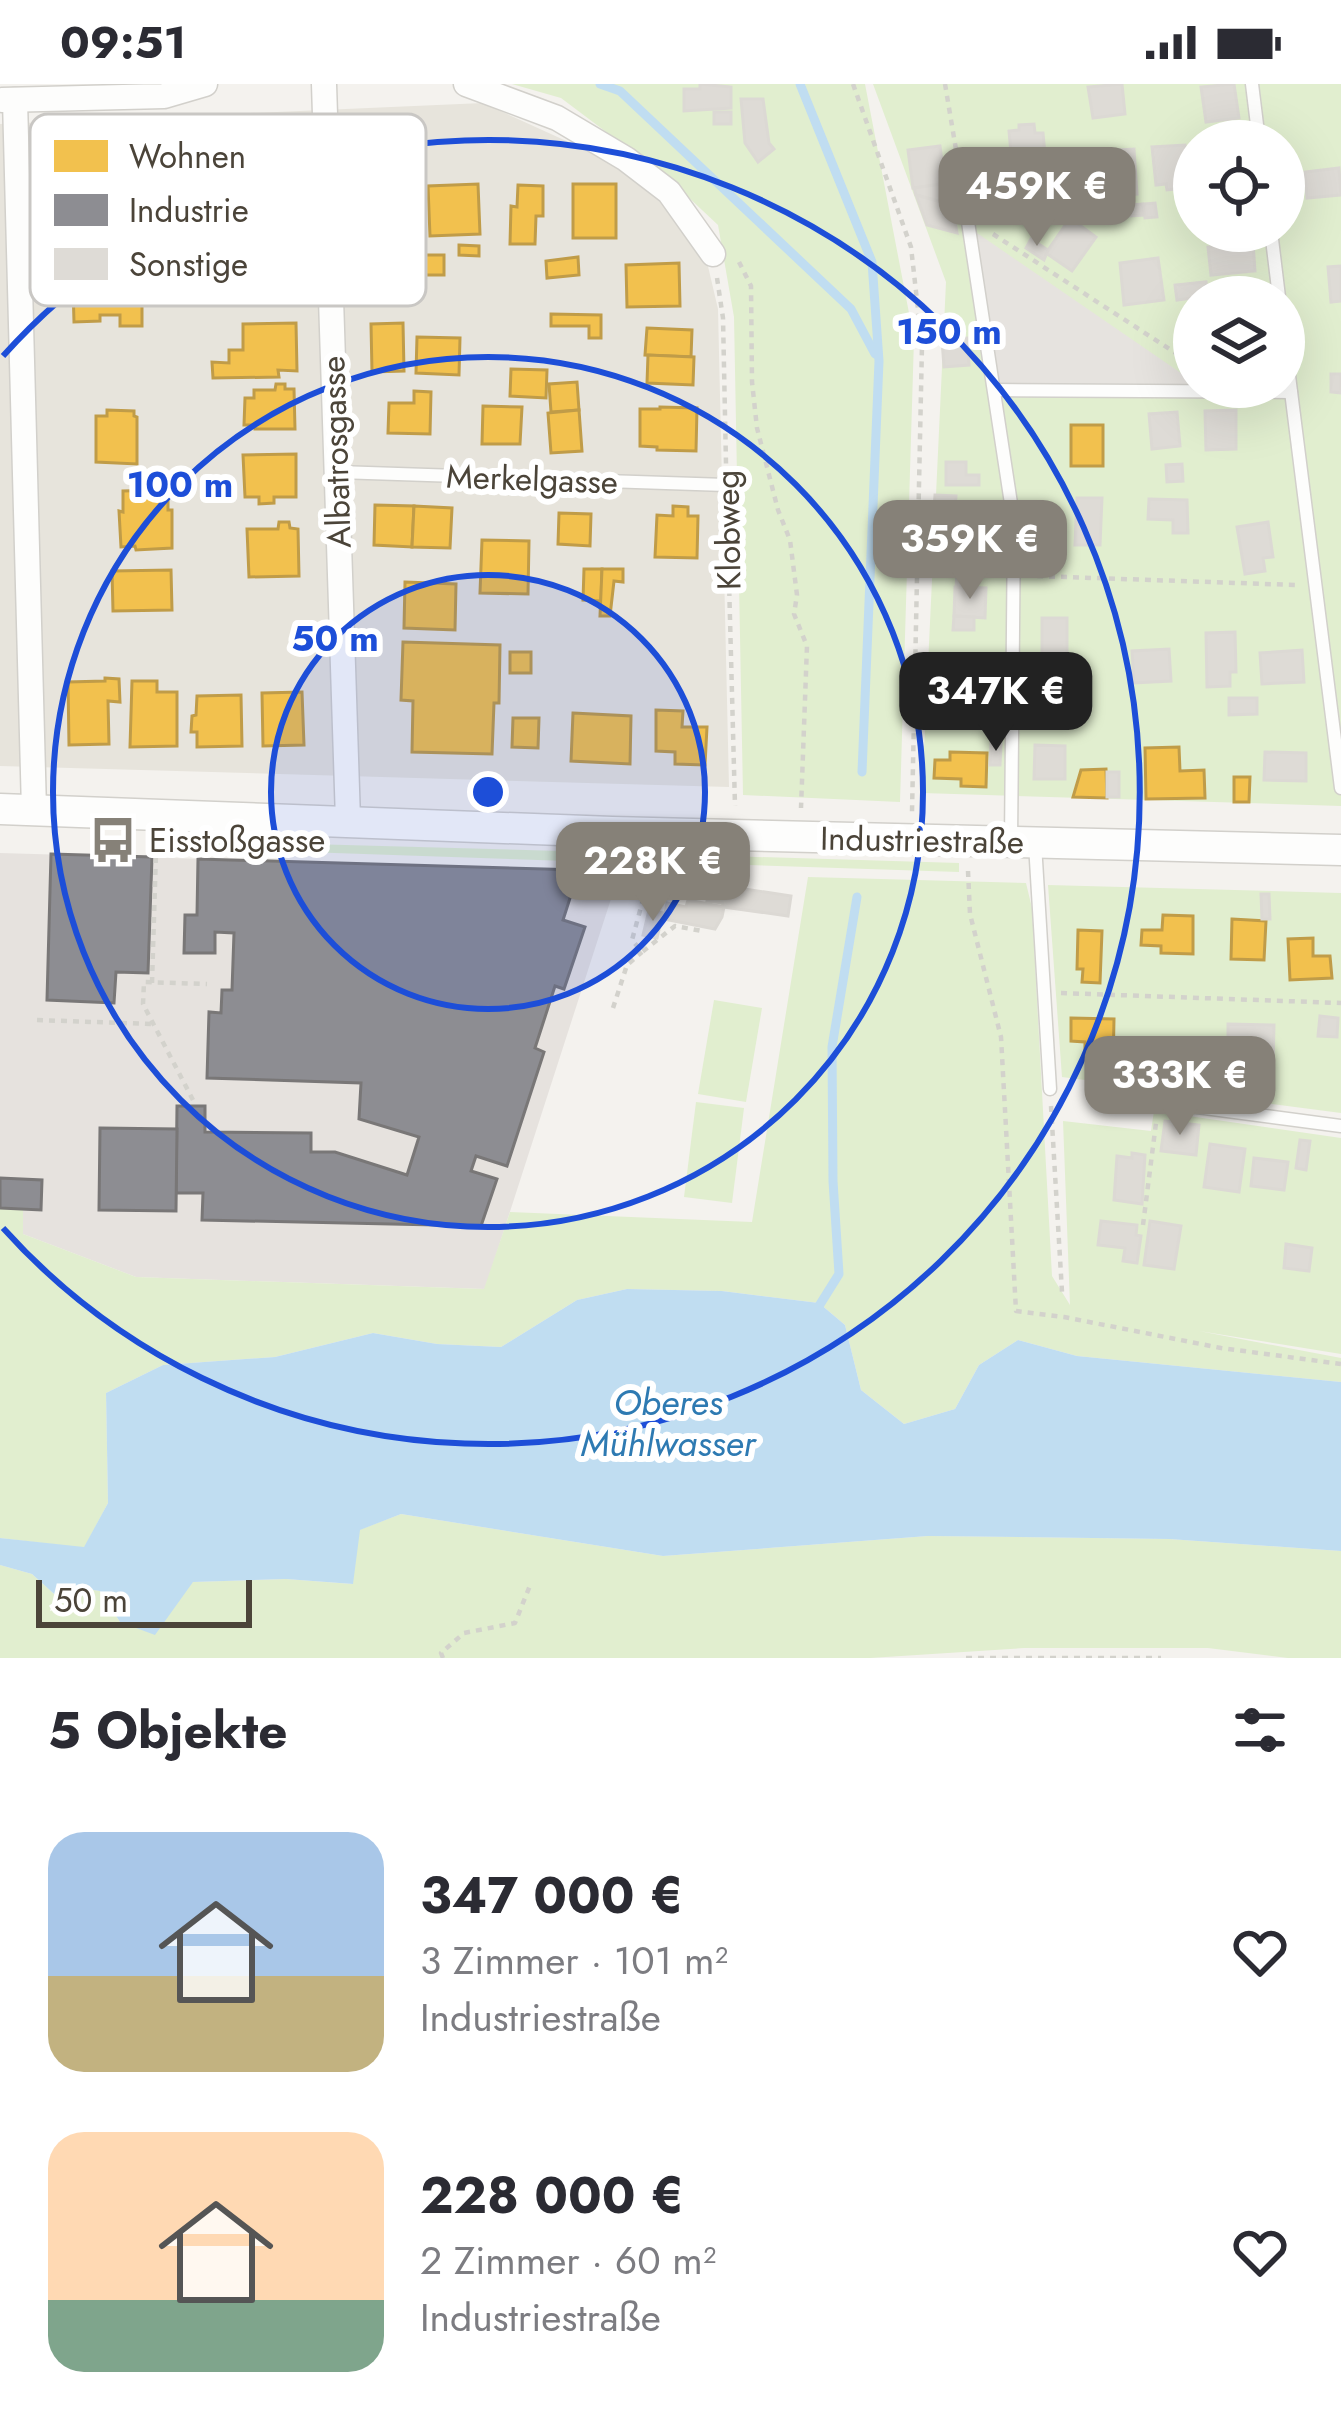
<!DOCTYPE html>
<html lang="de">
<meta charset="utf-8">
<style>
:root{--surface:#fff;--page:#f2f2f3;--text:#2b2b33;--muted:#7c7c81;--accent:#868178}
body{margin:0;font-family:Jost,sans-serif;background:var(--page);color:var(--text);height:100vh;display:flex;flex-direction:column;font-size:45px;white-space:nowrap}
*{box-sizing:border-box;margin:0}
p{font-size:39px;color:var(--muted)}
.icon{flex:none;width:66px;height:66px;fill:none;stroke:currentColor;stroke-width:2;stroke-linecap:round;stroke-linejoin:round}
.map{position:relative;height:1574px;overflow:hidden}
.sheet{display:flex;flex-direction:column;background:var(--surface);flex:1}
.sheet>*{flex:none}
.buttons{position:absolute;left:1173px;top:36px;display:grid;gap:24px}
.buttons a{display:grid;place-items:center;width:132px;height:132px;border-radius:50%;background:var(--surface);box-shadow:0 12px 48px #0002;font-size:60px}
.scale{position:absolute;left:36px;bottom:30px;width:216px;box-sizing:border-box;padding-left:12px;border:6px solid #4b4439;border-top:0;font-size:33px;line-height:42px;white-space:nowrap;color:#4b4439;-webkit-text-stroke:9px #fff;paint-order:stroke}
.price{position:absolute;translate:-50% -102px;padding:0 27px;border-radius:24px;background:var(--accent);color:#fff;font-size:39px;line-height:78px;filter:drop-shadow(0 3px 6px #0008)}
.price::after{content:'';position:absolute;left:50%;top:72px;width:36px;height:27px;margin-left:-18px;background:inherit;clip-path:polygon(0 0,100% 0,50% 100%)}
.price.selected{background:#222;color:#fff}
ul{padding:0;list-style:none}
li{display:flex;align-items:center;gap:36px;height:300px;padding:0 48px}
li span{display:grid;place-items:center;flex:none;width:336px;height:240px;border-radius:36px;color:#555}
li>.icon{margin-inline-start:auto}
span .icon{width:144px;height:144px;fill:#fffc;stroke-width:1}
li b{font-size:51px}
h2{display:flex;justify-content:space-between;align-items:center;height:144px;padding:0 48px;font-size:51px}
.status{display:flex;justify-content:space-between;align-items:center;height:84px;padding:0 60px;background:var(--surface);direction:ltr}
.status svg{height:33px;fill:currentColor}
.map>svg:first-child{display:block}
</style>
<div class="status"><b>09:51</b><svg viewBox="0 0 49 12"><path d="M0 12V9h3v3zM5 12V6h3v6zM10 12V3h3v9zM15 12V0h3v12zM26 1h20v11H26zM47 4h2v5h-2z"/></svg></div>
<div class="map">
<svg width="1341" height="1574" viewBox="0 0 1341 1574">
<rect width="100%" height="100%" fill="#f4f2ee"/>
<path fill="#e7e4dc" d="M483,19L617,80L660,117L707,178L718,225L729,703L0,682V40Z"/>
<path fill="#e6e2de" d="M0,769L620,787L485,1205L136,1193L23,1150V1126L0,1124Z"/>
<g fill="#e1eecf" fill-rule="evenodd">
<path d="M512,0H865L914,255L900,718L743,711L734,233L718,141L670,96L561,14Z"/>
<path d="M873,0H1341V722L922,709L946,198ZM1194,57H1284V147H1194ZM1194,213H1284V303H1194Z"/>
<path d="M232,749L235,758L597,768V778L189,764V759L197,752Z"/>
<path d="M658,770L959,779V788L658,778Z"/>
<path d="M808,793L1026,799L1032,824L1052,1192L1070,1221L1063,1037L1151,1047L1154,1027L1341,1054V1270L1199,1247L1341,1274V1298L1077,1272L1018,1256L979,1281L955,1325L904,1340L861,1306L845,1241L819,1219L722,1207L627,1205L577,1216L501,1263L437,1260L373,1249L275,1273L163,1281L106,1309L108,1419L84,1464L0,1454V1124L23,1125V1150L136,1193L484,1205L510,1128L752,1138Z"/>
<path d="M1048,801L1341,809V1029L1062,993Z"/>
<path d="M714,916L762,924L746,1018L698,1010Z"/>
<path d="M696,1018L744,1024L732,1119L684,1113Z"/>
<path d="M401,1430L663,1472L928,1452L1169,1455L1341,1467V1574H1288L1208,1564H1024L870,1574H0V1481L32,1490L63,1518L81,1504L100,1507L120,1538L193,1498L286,1495L352,1500L359,1446Z"/>
</g>
<path fill="#e6e3df" d="M977,149L1194,298V303L998,300Z"/>
<path fill="#c0ddf1" d="M627,1205L722,1207L819,1219L845,1241L861,1306L904,1340L955,1325L979,1281L1018,1256L1077,1272L1341,1298V1467L1169,1455L928,1452L663,1472L401,1430L360,1446L353,1500L286,1495L193,1498L155,1551L120,1538L100,1507L81,1504L63,1518L32,1490L0,1481V1454L84,1463L108,1419L106,1309L163,1281L275,1273L373,1249L437,1260L501,1263L577,1216Z"/>
<g fill="#f2c14e" stroke="#c09c48" stroke-width="3">
<path d="M478,100L480,150L430,152L428,102Z"/>
<rect x="573" y="100" width="43" height="54"/>
<path d="M518,101L543,102V132H536L535,160H510L511,122L517,123Z"/>
<path d="M459,161L479,162V172L459,171Z"/>
<path d="M108,166L109,184H130L131,220H142V242H120V231H100V237L74,238L72,167Z"/>
<rect x="415" y="171" width="29" height="20"/>
<path d="M578,173L579,191L547,194L546,177Z"/>
<path d="M679,179L680,222L627,223L626,181Z"/>
<path d="M551,230L601,231V254H589V242H551Z"/>
<path d="M296,239L297,287L278,286L279,293L213,294L212,278L229,279V266H243V240Z"/>
<path d="M403,239L404,287L372,288L371,240Z"/>
<path d="M647,244L692,246L691,273L645,271Z"/>
<path d="M417,253L460,254L459,291L416,289Z"/>
<path d="M648,271L694,273L693,301L647,299Z"/>
<path d="M511,285L547,286L546,314L510,312Z"/>
<path d="M577,298L579,326L551,328L549,300Z"/>
<path d="M276,300H285V305H294L295,345H255V341H244L245,314H254V306H275Z"/>
<path d="M414,307L431,308L430,350L388,349L389,319H414Z"/>
<path d="M483,322L522,323L520,360H482Z"/>
<path d="M660,323L697,324L696,367L657,366V363L640,362V325H660Z"/>
<path d="M107,326L134,327V332L137,333V380L96,378V332H107Z"/>
<path d="M579,326L582,367L551,369L548,329Z"/>
<rect x="1071" y="341" width="32" height="41"/>
<path d="M296,370V413H274V419L259,420V413H245L243,371Z"/>
<path d="M160,406V411H168V426H172V464L136,466L135,462L121,463L119,427L123,428V407Z"/>
<path d="M375,421L414,422L412,463L374,461Z"/>
<path d="M414,422L452,424L450,464L412,463Z"/>
<path d="M673,422L688,423V432H698L697,474L655,473L657,431L673,432Z"/>
<path d="M559,429L591,430L590,462L558,460Z"/>
<path d="M279,438H289L290,444L298,445L299,492L249,493L247,445H278Z"/>
<path d="M482,456L529,457L528,510L480,509Z"/>
<path d="M584,485H602L601,517L583,516Z"/>
<path d="M602,485H623V498L614,497L610,532H600Z"/>
<path d="M171,486L172,526L113,527L112,487Z"/>
<path d="M405,498L456,500L455,546L404,544Z"/>
<path d="M403,558L500,561L499,619H494L492,670L412,668L413,617L401,616Z"/>
<rect x="510" y="568" width="21" height="21"/>
<path d="M934,591L970,592L968,626L933,625Z"/>
<path d="M105,594L119,595L120,618L108,617L109,660L69,661L68,598L105,597Z"/>
<path d="M132,597H157V608H177V662L130,663Z"/>
<path d="M302,608L304,661L263,662L262,609Z"/>
<path d="M241,611L242,662L197,663V648H191L192,632L196,631L197,612Z"/>
<path d="M656,626L683,627L682,643H707L705,681L675,680V668L656,667Z"/>
<path d="M573,629L631,632L630,680L571,677Z"/>
<path d="M513,634H539L538,664L512,663Z"/>
<path d="M1179,663L1180,687L1204,686L1205,714L1146,715L1145,664Z"/>
<path d="M950,668L987,669L986,703L961,702V695L934,694L935,676H950Z"/>
<path d="M1106,685L1107,714L1073,713L1081,686Z"/>
<path d="M1234,693H1250L1249,718H1234Z"/>
<path d="M1163,831L1193,832V870L1161,869V862L1141,861L1142,846H1162Z"/>
<path d="M1232,835L1266,837L1264,876L1231,875Z"/>
<path d="M1078,846L1102,847L1100,899L1082,898L1083,885H1077Z"/>
<path d="M1313,854V872H1330L1332,894L1290,896L1288,855Z"/>
<path d="M1071,934L1114,935L1113,984L1097,983L1098,966H1085V958L1071,957Z"/>
</g>
<g fill="#8d8d92" stroke="#797777" stroke-width="3">
<path d="M51,770L152,773L148,889L116,888L114,919L47,916Z"/>
<path d="M198,775L579,786L563,836L585,843L564,905L555,902L535,964L544,968L507,1082L476,1072L471,1087L497,1095L481,1142L202,1136L203,1109H176L177,1022H205V1048L311,1049V1068H335L407,1091L419,1053L359,1035L361,999L207,994L209,928L221,929L222,906H232L234,849L215,848V869H184L185,831H197Z"/>
<path d="M100,1044L177,1045L176,1127L99,1126Z"/>
<path d="M0,1094L42,1096L41,1126L0,1124Z"/>
</g>
<g fill="none" stroke-linecap="round" stroke-linejoin="round">
<g stroke="#c0ddf1" stroke-width="9">
<path d="M600,0L620,7L851,225L875,270"/>
<path d="M800,0L872,178L879,277L862,688"/>
<path d="M814,1230L839,1190L833,1097L832,963L857,813"/>
</g>
</g>
<g fill="#dedbd6" stroke="#dcd9d4" stroke-width="3">
<path d="M700,0L731,3V24L684,27V5H700Z"/>
<path d="M1122,0L1125,30L1093,34L1088,3Z"/>
<path d="M1234,0L1239,34L1206,38L1201,3Z"/>
<path d="M741,15H763L769,59L774,65L758,78L745,59Z"/>
<rect x="714" y="28" width="17" height="12"/>
<path d="M1034,40L1035,49H1043L1046,81L1032,82V78L1012,80L1009,47L1019,46V41Z"/>
<path d="M1185,61L1189,104L1167,106L1166,100L1156,101L1152,63Z"/>
<path d="M940,62L945,100L913,104L908,66Z"/>
<path d="M1134,65L1137,110L1107,112L1104,67Z"/>
<path d="M1339,84L1341,111L1307,114L1305,88Z"/>
<path d="M941,100L945,119L916,111L914,104Z"/>
<path d="M916,111L952,121L957,149L927,141Z"/>
<path d="M1155,119L1157,133L1145,134L1143,120Z"/>
<path d="M1143,120L1144,131L1130,132L1129,121Z"/>
<path d="M1070,134L1096,153L1072,187L1046,169Z"/>
<path d="M1031,155L1048,166L1044,176L1026,164Z"/>
<path d="M1253,159L1255,187L1211,191L1208,163Z"/>
<path d="M1158,174L1164,216L1124,221L1120,179Z"/>
<path d="M1341,182V217L1331,218L1328,183Z"/>
<path d="M1206,198L1208,212L1177,216L1175,201Z"/>
<path d="M967,254L969,281L944,283L942,256Z"/>
<path d="M1331,290H1341V309L1331,308Z"/>
<path d="M1236,326V365L1206,366L1205,327Z"/>
<path d="M1177,328L1180,362L1152,365L1149,330Z"/>
<path d="M946,378H966V391H979V401H946Z"/>
<path d="M1182,380L1183,397L1167,398L1166,381Z"/>
<path d="M935,411L956,412L955,426L934,425Z"/>
<path d="M1077,414H1102L1100,461H1075Z"/>
<path d="M1149,415L1187,416L1188,449H1173V436L1148,435Z"/>
<path d="M1268,438L1273,473L1263,474L1265,487L1245,490L1237,443Z"/>
<path d="M937,456L977,457L976,483L936,481Z"/>
<path d="M957,491L977,492L976,504L956,503Z"/>
<path d="M955,503L986,504L985,534L954,532Z"/>
<path d="M954,532L974,533V546H953Z"/>
<rect x="1042" y="534" width="25" height="44"/>
<path d="M1235,548L1236,588H1230V602L1207,603L1206,549Z"/>
<path d="M1169,565L1171,597L1134,599L1132,567Z"/>
<path d="M1302,566L1304,598L1262,600L1260,569Z"/>
<path d="M1042,582H1057L1056,598H1042Z"/>
<path d="M1229,614H1257V630L1229,631Z"/>
<path d="M991,659H1001L1000,681H990Z"/>
<path d="M1035,661L1065,662V695H1034Z"/>
<path d="M1265,668L1306,669V697L1264,696Z"/>
<rect x="1107" y="688" width="12" height="25"/>
<path d="M725,802L791,812L788,832L724,823L722,819L707,817L710,804L724,806Z"/>
<path d="M1261,810H1269L1270,835H1262Z"/>
<path d="M688,816L724,823L722,833L715,845L664,835L667,819L686,823Z"/>
<path d="M649,826L663,829L657,854L643,851Z"/>
<path d="M1320,932L1338,934L1337,953L1318,952Z"/>
<path d="M1228,940L1274,941L1273,981L1250,980V963H1228Z"/>
<path d="M1157,963L1194,965L1193,991L1156,990Z"/>
<path d="M1165,1037L1199,1041L1196,1071L1161,1067Z"/>
<path d="M1300,1056L1310,1057L1306,1086L1296,1084Z"/>
<path d="M1210,1060L1245,1065L1239,1108L1204,1103Z"/>
<path d="M1132,1069L1145,1071L1142,1120L1114,1116L1117,1072L1132,1074Z"/>
<path d="M1254,1074L1288,1078L1284,1106L1251,1102Z"/>
<path d="M1101,1137L1137,1141L1136,1151L1141,1152L1137,1179L1123,1177L1125,1164L1098,1161Z"/>
<path d="M1150,1137L1181,1142L1174,1185L1144,1181Z"/>
<path d="M1286,1160L1312,1164L1309,1187L1284,1184Z"/>
</g>
<g fill="none" stroke-linecap="round" stroke-linejoin="round">
<defs>
<g id="service">
<path d="M1252,0L1259,57"/>
<path d="M968,138L1014,439L1011,757"/>
<path d="M1271,147L1279,213"/>
<path d="M1284,252L1341,704"/>
<path d="M995,306L1291,308"/>
<path d="M338,388L726,401"/>
<path d="M1035,760L1050,1005"/>
<path d="M1159,1018L1341,1042"/>
</g>
<g id="minor">
<path d="M324,0L348,736"/>
<path d="M466,0L557,34L626,75L669,108L713,170"/>
<path d="M2,16L164,12L205,0"/>
<path d="M15,16L34,726"/>
</g>
<path id="tertiary" d="M0,725L612,748L1341,766"/>
</defs>
<use href="#service" stroke="#d2d0cb" stroke-width="15"/>
<use href="#minor" stroke="#d2d0cb" stroke-width="27"/>
<use href="#tertiary" stroke="#d2d0cb" stroke-width="33"/>
<g stroke="#d3d2cc" stroke-width="4.5" stroke-dasharray="6 6" stroke-linecap="butt">
<path d="M853,0L911,163L922,261L912,728"/>
<path d="M945,0L965,119"/>
<path d="M993,150L1194,281"/>
<path d="M739,178L751,202L752,298L757,344L778,426L790,456L797,511L794,530L807,562L801,724"/>
<path d="M717,194L723,234L726,380"/>
<path d="M727,422L735,722"/>
<path d="M1037,492L1295,501"/>
<path d="M650,779V790L632,856L642,868L675,842L702,847"/>
<path d="M968,787L970,830L1001,953L1016,1227L1064,1233L1221,1264L1341,1280"/>
<path d="M152,899L156,768"/>
<path d="M1061,909L1341,919"/>
<path d="M613,924L627,881L642,868"/>
<path d="M37,936L151,940"/>
<path d="M193,1016L143,920L144,898L207,900"/>
<path d="M1051,1022L1062,1208"/>
<path d="M1143,1141L1156,1039"/>
<path d="M443,1574L441,1569L464,1549L515,1539L531,1499"/>
<path d="M966,1574H1161"/>
</g>
<use href="#service" stroke="#fdfdfc" stroke-width="12"/>
<use href="#minor" stroke="#fdfdfc" stroke-width="24"/>
<use href="#tertiary" stroke="#fdfdfc" stroke-width="30"/>
</g>
<circle cx="488" cy="708" r="217" fill="#1d4ed8" fill-opacity=".12"/>
<g fill="none" stroke="#1d4ed8" stroke-width="6">
<circle cx="488" cy="708" r="217"/>
<circle cx="488" cy="708" r="435"/>
<path d="M3 272A652 652 0 1 1 3 1144"/>
</g>
<defs>
<symbol id="bus-bare" viewBox="-9 -9 18 18"><path d="M-5-6H5V4H4V6H2V4H-2V6H-4V4H-5ZM-3.5-4V0h7V-4ZM-3.5 1.2v1.5H-2V1.2ZM2 1.2v1.5H3.5V1.2Z" fill="#868178" stroke="#fff" stroke-width="2.5" paint-order="stroke"/></symbol>
</defs>
<g fill-rule="evenodd">
<use href="#bus-bare" x="80" y="723" width="66" height="66"/>
</g>
<g text-anchor="middle" dominant-baseline="central" stroke-width="12" stroke-linejoin="round" paint-order="stroke">
<g font-size="33" fill="#4b4439" stroke="#fff">
<text transform="translate(336 368) rotate(-92)">Albatrosgasse</text>
<text transform="translate(532 395) rotate(2)">Merkelgasse</text>
<text transform="translate(728 446) rotate(-91)">Klobweg</text>
<text transform="translate(922 756) rotate(1)">Industriestraße</text>
</g>
<g font-size="33" fill="#4b4439" stroke="#fff" text-anchor="start">
<text x="149" y="756">Eisstoßgasse</text>
</g>
<g font-size="36" font-style="italic" fill="#2e7ab2" stroke="#fff">
<text x="668" y="1318">Oberes<tspan x="668" dy="41">Mühlwasser</tspan></text>
</g>
</g>
<rect x="30" y="30" width="396" height="192" rx="18" fill="#fff" stroke="#c9c7c4" stroke-width="3"/>
<rect x="54" y="56" width="54" height="32" fill="#f2c14e"/>
<rect x="54" y="110" width="54" height="32" fill="#8d8d92"/>
<rect x="54" y="164" width="54" height="32" fill="#dedbd6"/>
<g font-size="33" fill="#4b4439">
<text x="129" y="84">Wohnen</text>
<text x="129" y="138">Industrie</text>
<text x="129" y="192">Sonstige</text>
</g>
<circle cx="488" cy="708" r="18" fill="#1d4ed8" stroke="#fff" stroke-width="6"/>
<g font-size="36" text-anchor="middle" font-weight="bold" fill="#1d4ed8" stroke="#fff" stroke-width="12" stroke-linejoin="round" paint-order="stroke">
<text x="949" y="260">150 m</text>
<text x="180" y="413">100 m</text>
<text x="335" y="567">50 m</text>
</g>
</svg>
<div class="buttons">
<a><svg class="icon" aria-label="locate" viewBox="0 0 24 24"><circle cx="12" cy="12" r="6"/><path d="M12 2v4M12 18v4M2 12h4M18 12h4"/></svg></a>
<a><svg class="icon" aria-label="layers" viewBox="0 0 24 24"><path d="M12 4l9 5-9 5-9-5zM3 14l9 5 9-5"/></svg></a>
</div>
<div class="scale">50 m</div>
<b class="price" style="left:1037px;top:165px">459K €</b>
<b class="price" style="left:970px;top:518px">359K €</b>
<b class="price selected" style="left:996px;top:670px">347K €</b>
<b class="price" style="left:653px;top:840px">228K €</b>
<b class="price" style="left:1180px;top:1054px">333K €</b>
</div>
<section class="sheet">
<h2>5 Objekte<svg class="icon" aria-label="filters" viewBox="0 0 24 24"><path d="M4 7h16M4 17h16"/><circle cx="9" cy="7" r="2"/><circle cx="15" cy="17" r="2"/></svg></h2>
<ul>
<li><span style="background:linear-gradient(#a9c7e8 60%,#c2b280 0)"><svg class="icon" aria-label="home" viewBox="0 0 24 24"><path d="M3 11l9-7 9 7M6 9v11h12V9"/></svg></span><div><b>347 000 €</b><p>3 Zimmer · 101 m²</p><p>Industriestraße</p></div><svg class="icon" aria-label="heart" viewBox="0 0 24 24"><path d="M12 20l-8-8c-3-5 5-10 8-4 3-6 11-1 8 4z"/></svg></li>
<li><span style="background:linear-gradient(#ffd9b3 70%,#7fa58c 0)"><svg class="icon" aria-label="home" viewBox="0 0 24 24"><path d="M3 11l9-7 9 7M6 9v11h12V9"/></svg></span><div><b>228 000 €</b><p>2 Zimmer · 60 m²</p><p>Industriestraße</p></div><svg class="icon" aria-label="heart" viewBox="0 0 24 24"><path d="M12 20l-8-8c-3-5 5-10 8-4 3-6 11-1 8 4z"/></svg></li>
</ul>
</section>
